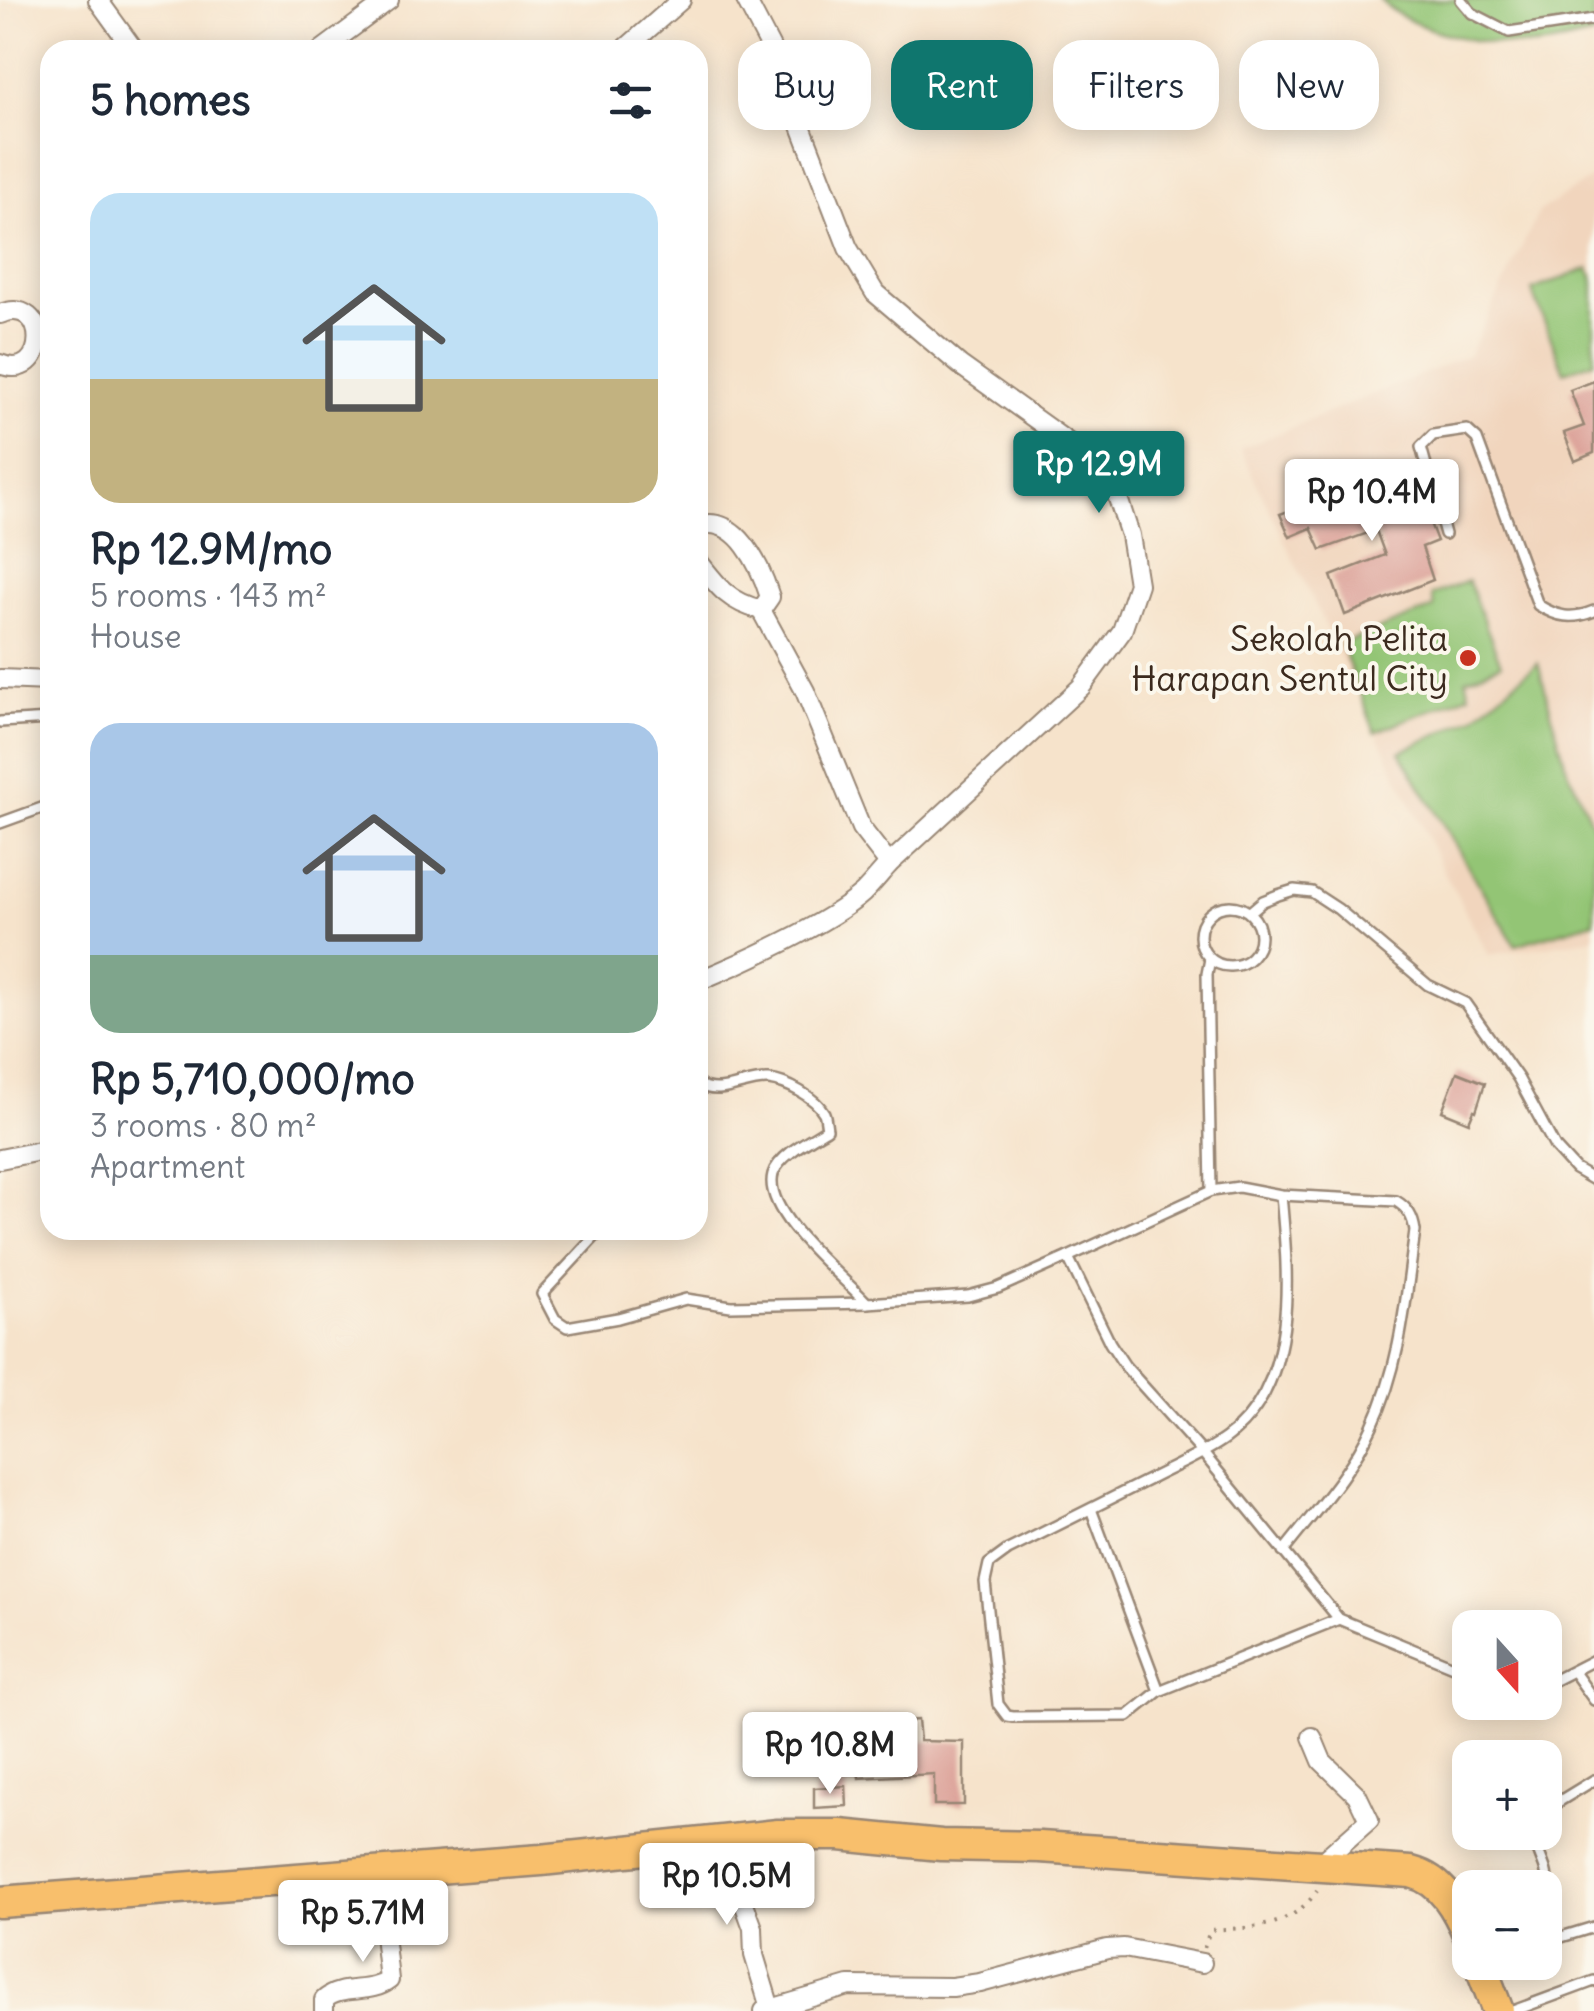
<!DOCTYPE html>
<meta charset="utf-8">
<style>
:root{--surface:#fff;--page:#f2f2f3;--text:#1f2937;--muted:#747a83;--accent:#0f766e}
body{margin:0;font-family:Delius,sans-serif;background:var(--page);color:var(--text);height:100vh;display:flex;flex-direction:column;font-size:38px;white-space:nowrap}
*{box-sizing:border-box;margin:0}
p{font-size:32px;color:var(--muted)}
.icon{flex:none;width:55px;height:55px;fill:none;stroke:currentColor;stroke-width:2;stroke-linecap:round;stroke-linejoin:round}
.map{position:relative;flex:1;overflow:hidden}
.details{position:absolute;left:40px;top:40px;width:668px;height:1200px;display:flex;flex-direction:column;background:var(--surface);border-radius:30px;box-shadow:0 5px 25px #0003}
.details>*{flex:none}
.hud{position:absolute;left:738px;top:40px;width:705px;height:90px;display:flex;gap:20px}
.needle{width:65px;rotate:159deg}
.tools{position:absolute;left:1452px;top:1610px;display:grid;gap:20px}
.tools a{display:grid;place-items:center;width:110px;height:110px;border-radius:20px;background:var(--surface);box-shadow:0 5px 25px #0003;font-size:50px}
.price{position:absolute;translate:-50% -85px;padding:0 22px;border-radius:10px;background:#fff;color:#222;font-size:32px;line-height:65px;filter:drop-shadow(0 2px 5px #0008)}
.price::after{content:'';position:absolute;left:50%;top:60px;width:30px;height:22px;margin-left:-15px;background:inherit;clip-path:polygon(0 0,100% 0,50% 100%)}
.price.active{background:var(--accent);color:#fff}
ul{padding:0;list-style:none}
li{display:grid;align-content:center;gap:20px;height:530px;padding:0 50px}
li span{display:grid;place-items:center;height:310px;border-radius:30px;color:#555}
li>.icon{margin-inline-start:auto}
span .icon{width:180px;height:180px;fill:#fffc;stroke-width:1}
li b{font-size:42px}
h2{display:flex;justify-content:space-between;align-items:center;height:120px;padding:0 50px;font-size:42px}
.pill{padding:0 35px;border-radius:30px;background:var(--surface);box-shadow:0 5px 25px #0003;font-size:35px;line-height:90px}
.pill.active{background:var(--accent);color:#fff}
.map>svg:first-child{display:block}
</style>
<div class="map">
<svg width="1594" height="2011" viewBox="0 0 1594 2011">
<rect width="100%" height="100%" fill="#fbf7ec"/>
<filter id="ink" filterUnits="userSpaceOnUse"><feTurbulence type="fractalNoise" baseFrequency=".01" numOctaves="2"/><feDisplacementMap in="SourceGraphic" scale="20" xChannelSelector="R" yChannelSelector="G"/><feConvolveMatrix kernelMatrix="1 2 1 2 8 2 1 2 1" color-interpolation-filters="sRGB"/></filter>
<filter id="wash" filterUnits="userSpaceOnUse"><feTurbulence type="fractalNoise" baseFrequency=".0048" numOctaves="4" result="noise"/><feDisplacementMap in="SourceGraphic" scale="40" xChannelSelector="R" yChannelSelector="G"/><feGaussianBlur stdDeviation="2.25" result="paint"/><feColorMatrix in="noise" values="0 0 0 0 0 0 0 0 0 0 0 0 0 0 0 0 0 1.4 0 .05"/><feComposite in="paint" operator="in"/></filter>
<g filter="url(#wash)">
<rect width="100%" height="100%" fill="#f6e3cb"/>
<path fill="#f1d5bd" d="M1594,176V938L1489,955L1442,868L1240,449L1469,355L1539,212Z"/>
<g fill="#93c575" stroke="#67784a" stroke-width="2.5">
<path d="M1380,0H1594V35C1574,39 1551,46 1531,46C1485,45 1413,33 1380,0Z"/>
<path d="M1589,268L1594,282V361L1564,372L1532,290Z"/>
<path d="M1468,581L1501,664L1466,679L1470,694L1375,732L1341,644L1434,608L1432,595Z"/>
<path d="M1538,663L1565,763L1594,828V922L1515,945L1400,752L1474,717Z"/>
</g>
<g id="blocks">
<g fill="#dca198">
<path d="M1594,381V453L1575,461L1564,433L1584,426L1570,390Z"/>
<path d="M1398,481L1409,510L1423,505L1437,541L1422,547L1433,580L1345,615L1331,576L1385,555L1376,530L1321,550L1311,528L1290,537L1280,514L1305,505L1309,515Z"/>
<path d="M1457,1072L1485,1083L1476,1111L1474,1110L1469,1122L1442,1111Z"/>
<path d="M918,1720L920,1741L964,1742V1805H934V1774L859,1778L854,1724Z"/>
<path d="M846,1786L847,1806L814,1808V1788Z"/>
</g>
</g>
</g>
<g filter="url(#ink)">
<use href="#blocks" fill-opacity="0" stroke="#988674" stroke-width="2.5"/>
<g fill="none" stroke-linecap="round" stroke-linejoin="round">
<defs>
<g id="service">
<path d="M1461,0L1472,13L1509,32L1594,19"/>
<path d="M1445,534L1421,447L1433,435L1467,430L1477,439L1538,605C1557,617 1572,620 1594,611"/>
<path d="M0,722L50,719"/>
<path d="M0,823L50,805"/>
<circle cx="1230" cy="936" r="30"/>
<path d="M1250,912L1263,901L1278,895L1294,890L1312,892L1338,909L1428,985L1465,1003L1518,1078L1555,1147L1575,1169L1594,1180"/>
<path d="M698,1084C721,1098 745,1078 769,1080C787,1082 815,1097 824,1113C826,1118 826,1124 827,1129C811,1139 779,1155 773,1174C762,1214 843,1276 867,1303"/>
<path d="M1211,1191L1239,1187L1281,1195L1396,1201C1408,1208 1413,1217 1415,1231C1406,1297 1401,1365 1372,1426C1351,1473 1314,1512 1283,1552"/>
<path d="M1281,1195C1288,1272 1300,1385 1226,1438C1204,1454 1177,1465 1152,1478C1104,1502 1056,1526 1008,1550L989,1564L985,1582L998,1704L1007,1716L1013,1717L1128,1716L1159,1691L1339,1619"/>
<path d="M601,1230L542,1294L555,1319L567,1327L618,1318L686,1299L731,1306L867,1303L968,1296L998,1288L1068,1257L1110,1343L1125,1366L1202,1452L1339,1619L1470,1673"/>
<path d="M1068,1257L1211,1191L1207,974L1210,959"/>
<path d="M1091,1509L1159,1691"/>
<path d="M1574,1672L1594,1700"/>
<path d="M1545,1685L1594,1660"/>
<path d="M1545,1810L1594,1780"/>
<path d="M1534,1832C1534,1854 1553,1870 1545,1890"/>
<path d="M1545,1942L1594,1927"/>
<path d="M1513,2011L1594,1981"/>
</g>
<g id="minor">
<path d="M98,0L134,50"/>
<path d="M322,50L389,0"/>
<path d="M624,50L681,0"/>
<path d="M0,314C51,294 49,384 0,364"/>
<path d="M698,526C737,513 761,568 770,597L761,610L805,691L861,828L889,864"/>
<path d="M698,561C718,587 729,602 761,610"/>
<path d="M0,679L50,681"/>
<path d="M698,981C742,963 828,924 863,893C872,884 880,874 889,864L1081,687L1122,631L1138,584L1130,535L1116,492L1094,461L960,365L875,293L848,248L771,48L746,0"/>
<path d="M0,1159L50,1149"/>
<path d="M1312,1737L1322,1761L1357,1795L1369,1820L1317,1866"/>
<path d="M738,1839L741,1895L753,1928L754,1955L770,2008"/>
<path d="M324,2011V2000C341,1984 370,1995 389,1980L377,1871"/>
<path d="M764,2011L849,1986L952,1987L980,1983L1107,1949L1124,1948L1202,1963"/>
</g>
<g id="primary">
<path d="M0,1902L541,1860L778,1835H840L941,1845L1040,1847L1411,1872C1443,1880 1458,1910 1470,1938"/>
<path d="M1479,1962L1498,2011"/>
</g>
</defs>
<use href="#service" stroke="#988674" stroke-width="14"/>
<use href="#minor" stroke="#988674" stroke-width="22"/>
<use href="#primary" stroke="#988674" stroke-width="35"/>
<path stroke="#988674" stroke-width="4" stroke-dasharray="2.5 8" stroke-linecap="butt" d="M1204,1948L1210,1930C1254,1927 1289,1930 1317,1891"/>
<use href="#service" stroke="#fff" stroke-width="9"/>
<use href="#minor" stroke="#fff" stroke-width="18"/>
<use href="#primary" stroke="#f8bf6c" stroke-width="30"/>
</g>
</g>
<circle fill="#c8321e" stroke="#fbf7ec" stroke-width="4" cx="1468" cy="658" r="10"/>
<g text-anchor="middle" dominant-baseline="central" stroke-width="8" stroke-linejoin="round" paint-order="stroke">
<g font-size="35" fill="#3b2a1e" stroke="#fbf7ec" text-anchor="end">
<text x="1448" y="638">Sekolah Pelita<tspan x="1448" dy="40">Harapan Sentul City</tspan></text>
</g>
</g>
</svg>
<div class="tools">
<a><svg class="needle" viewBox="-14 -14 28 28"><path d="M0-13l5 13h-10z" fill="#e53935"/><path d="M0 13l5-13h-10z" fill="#747a83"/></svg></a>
<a>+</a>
<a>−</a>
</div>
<b class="price active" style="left:1099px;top:516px">Rp 12.9M</b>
<b class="price" style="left:1372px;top:544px">Rp 10.4M</b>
<b class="price" style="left:830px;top:1797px">Rp 10.8M</b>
<b class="price" style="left:727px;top:1928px">Rp 10.5M</b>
<b class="price" style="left:363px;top:1965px">Rp 5.71M</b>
<div class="hud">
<a class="pill">Buy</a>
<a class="pill active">Rent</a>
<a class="pill">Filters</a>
<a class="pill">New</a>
</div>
<section class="details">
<h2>5 homes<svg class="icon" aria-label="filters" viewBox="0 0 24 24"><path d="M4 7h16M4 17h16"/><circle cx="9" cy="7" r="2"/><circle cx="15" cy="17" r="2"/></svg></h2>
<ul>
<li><span style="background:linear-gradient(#bfe0f5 60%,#c2b280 0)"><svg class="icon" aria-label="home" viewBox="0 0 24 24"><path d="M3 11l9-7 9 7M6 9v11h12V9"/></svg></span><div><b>Rp 12.9M/mo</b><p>5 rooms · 143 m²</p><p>House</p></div></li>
<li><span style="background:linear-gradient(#a9c7e8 75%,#7fa58c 0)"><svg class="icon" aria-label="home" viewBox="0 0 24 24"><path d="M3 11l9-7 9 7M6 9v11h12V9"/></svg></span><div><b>Rp 5,710,000/mo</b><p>3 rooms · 80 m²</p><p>Apartment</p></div></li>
</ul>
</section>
</div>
